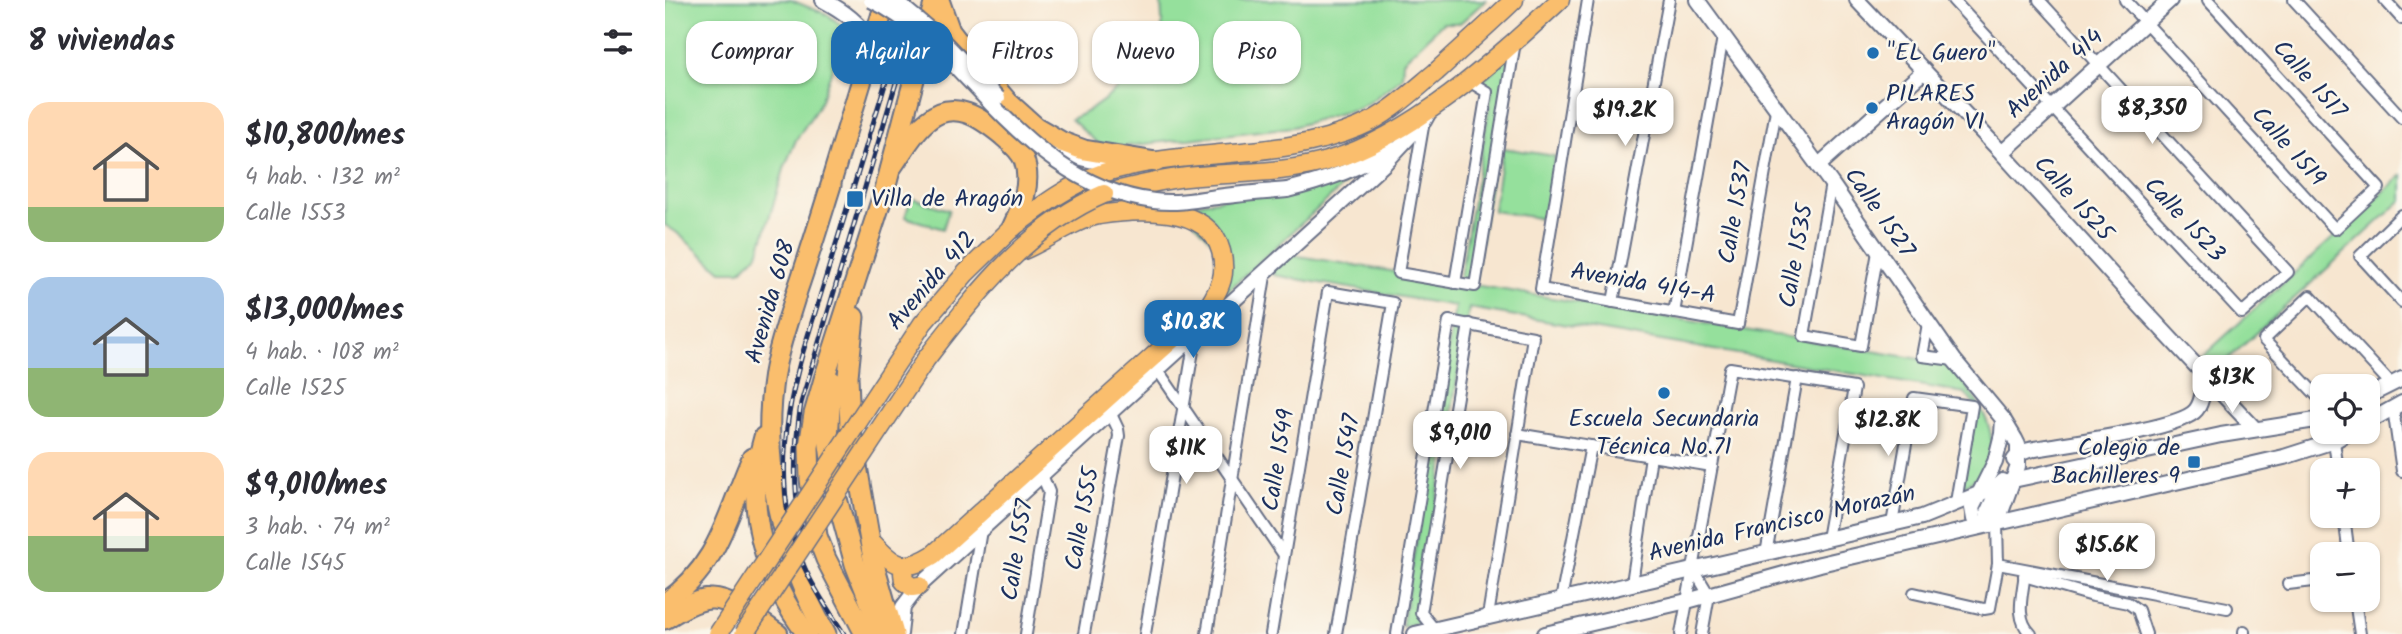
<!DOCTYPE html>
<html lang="es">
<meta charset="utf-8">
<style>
:root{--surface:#fff;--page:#f7f7f7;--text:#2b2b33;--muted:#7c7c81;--accent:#1f6fb2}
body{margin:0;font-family:Kalam,sans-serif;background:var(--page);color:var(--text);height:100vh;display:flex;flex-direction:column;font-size:26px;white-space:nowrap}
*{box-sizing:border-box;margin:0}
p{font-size:23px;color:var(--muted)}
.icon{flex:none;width:38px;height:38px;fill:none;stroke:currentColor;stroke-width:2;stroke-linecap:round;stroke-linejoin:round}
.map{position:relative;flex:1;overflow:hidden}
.drawer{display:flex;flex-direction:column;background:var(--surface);width:665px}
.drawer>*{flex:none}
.top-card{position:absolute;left:21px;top:21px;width:665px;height:63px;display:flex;gap:14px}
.controls{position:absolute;left:1645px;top:374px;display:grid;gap:14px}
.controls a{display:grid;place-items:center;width:70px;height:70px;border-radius:14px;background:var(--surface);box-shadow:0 2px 5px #0004;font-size:35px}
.price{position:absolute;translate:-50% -60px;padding:0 16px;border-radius:14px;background:#fff;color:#222;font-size:23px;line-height:46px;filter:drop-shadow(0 2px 4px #0008)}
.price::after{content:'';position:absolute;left:50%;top:42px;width:21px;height:16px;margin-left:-10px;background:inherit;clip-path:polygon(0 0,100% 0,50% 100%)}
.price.selected{background:var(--accent);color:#fff}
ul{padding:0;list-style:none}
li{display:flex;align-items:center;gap:21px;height:175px;padding:0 28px}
li span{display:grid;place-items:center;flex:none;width:196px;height:140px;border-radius:21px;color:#555}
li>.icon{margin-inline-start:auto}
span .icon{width:84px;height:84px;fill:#fffc;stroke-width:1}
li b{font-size:30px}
h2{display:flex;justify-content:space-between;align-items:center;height:84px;padding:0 28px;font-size:30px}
.chip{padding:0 24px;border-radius:21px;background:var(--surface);box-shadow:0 2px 5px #0004;font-size:24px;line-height:63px}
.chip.selected{background:var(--accent);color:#fff}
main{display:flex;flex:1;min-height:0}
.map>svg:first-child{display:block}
</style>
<main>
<section class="drawer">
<h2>8 viviendas<svg class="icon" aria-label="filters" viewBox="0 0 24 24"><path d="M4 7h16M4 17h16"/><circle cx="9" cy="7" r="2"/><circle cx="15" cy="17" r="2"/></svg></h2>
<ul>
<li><span style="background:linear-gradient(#ffd9b3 75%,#8fb573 0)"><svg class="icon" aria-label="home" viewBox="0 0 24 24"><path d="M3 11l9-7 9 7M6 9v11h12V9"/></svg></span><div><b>$10,800/mes</b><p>4 hab. · 132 m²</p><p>Calle 1553</p></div></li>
<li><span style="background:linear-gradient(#a9c7e8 65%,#8fb573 0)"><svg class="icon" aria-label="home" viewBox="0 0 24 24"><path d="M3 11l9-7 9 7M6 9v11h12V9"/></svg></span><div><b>$13,000/mes</b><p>4 hab. · 108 m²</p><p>Calle 1525</p></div></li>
<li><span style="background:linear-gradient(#ffd9b3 60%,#8fb573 0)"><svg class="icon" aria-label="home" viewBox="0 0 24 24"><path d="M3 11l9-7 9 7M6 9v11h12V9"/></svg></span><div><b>$9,010/mes</b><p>3 hab. · 74 m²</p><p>Calle 1545</p></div></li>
</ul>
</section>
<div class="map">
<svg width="1737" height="634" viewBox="0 0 1737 634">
<rect width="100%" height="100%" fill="#fbf7ec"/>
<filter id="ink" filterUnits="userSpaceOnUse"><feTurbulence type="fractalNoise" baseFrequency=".0143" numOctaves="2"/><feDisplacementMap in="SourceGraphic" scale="14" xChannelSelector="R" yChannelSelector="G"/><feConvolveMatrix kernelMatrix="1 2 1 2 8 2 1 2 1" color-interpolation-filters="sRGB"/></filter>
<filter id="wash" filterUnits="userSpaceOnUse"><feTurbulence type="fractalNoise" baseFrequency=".00686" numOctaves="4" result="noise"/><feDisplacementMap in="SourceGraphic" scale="28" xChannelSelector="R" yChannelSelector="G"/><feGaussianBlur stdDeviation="1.57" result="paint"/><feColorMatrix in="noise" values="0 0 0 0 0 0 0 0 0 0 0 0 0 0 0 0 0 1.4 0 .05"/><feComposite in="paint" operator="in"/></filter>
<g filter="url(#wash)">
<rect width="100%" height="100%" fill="#f7e6d0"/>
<g fill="#95e09c" stroke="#58887d" stroke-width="2">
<path d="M0,0H126L163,15L176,25L180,34L154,105L131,140L120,166L93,254L75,271H56L11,232L0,225Z"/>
<path d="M496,0H821L795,23H778L738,61L737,77L705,102L693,108L628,127L444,148L435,145L423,135L406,119C445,104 471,69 498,39Z"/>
<path d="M846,55L809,285L1285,364C1307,396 1344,433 1317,472C1312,478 1302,484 1295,489L1310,406L1300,393L804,308L753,613L757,622L737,627L790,306L608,275L609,269L627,255L794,282L827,92L823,86L817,81Z"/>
<path d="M838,148L890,156L880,219L828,211Z"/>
<path d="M693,172L557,296L561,257L516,207Z"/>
<path d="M1737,175V200L1550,371L1537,357Z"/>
<path d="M246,198L284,210L278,229L240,217Z"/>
</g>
</g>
<g filter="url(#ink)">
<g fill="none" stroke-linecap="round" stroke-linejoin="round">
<defs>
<g id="minor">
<path d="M923,0L876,289L1073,324L1111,110"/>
<path d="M1288,0L1577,313L1623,272L1374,0"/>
<path d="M1460,0L1670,229L1714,188L1543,0"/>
<path d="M1629,0L1737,118"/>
<path d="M1720,0L1737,19"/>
<path d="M759,121L733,273L810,286L850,42"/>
<path d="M1166,183L1139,336L1196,346L1213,252"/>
<path d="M1737,215L1695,256L1737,302"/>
<path d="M790,283L822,92L802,80"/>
<path d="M948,302L1004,0"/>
<path d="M1009,313L1058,37"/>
<path d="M1263,324L1257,356L1289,360"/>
<path d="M492,369L619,555"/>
<path d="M1657,401L1599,340L1645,296L1726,384"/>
<path d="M1728,408L1737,471"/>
<path d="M852,434L1047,466"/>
<path d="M1669,441L1673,471"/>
<path d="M1679,516L1684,555"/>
<path d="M1227,524L1249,398L1307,406L1291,502"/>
<path d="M1101,554L1132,378"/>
<path d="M1333,564L1562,608"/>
<path d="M1029,570L1044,595L1037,634"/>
<path d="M1360,570C1359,592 1348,617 1366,634"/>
<path d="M1359,576L1428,596L1463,603L1473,610L1481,634"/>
<path d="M967,583L986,456"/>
<path d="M1623,584L1657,580"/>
<path d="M1249,593L1319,609L1325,608L1333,564L1332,523"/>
<path d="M896,600L926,446"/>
<path d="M1690,600L1695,634"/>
<path d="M769,629L756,613L804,324"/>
<path d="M1579,631V634"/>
<path d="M299,634L316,530"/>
<path d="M361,634L384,492L377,475"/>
<path d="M419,634L454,436L453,429L445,412"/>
<path d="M480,634L531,333"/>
<path d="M542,634L601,270"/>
<path d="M606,634L663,292L728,303L671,634"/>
<path d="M732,634L784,321L868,337L823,616"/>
<path d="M1016,634L1065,368L1189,388L1162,539"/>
</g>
<g id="tertiary">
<path d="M158,0C180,12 195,23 208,44"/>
<path d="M1032,0L1166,183L1289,360L1338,419L1350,439L1353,445V466L1332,523"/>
<path d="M1192,0L1337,153L1478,309L1590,429"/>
<path d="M377,142C403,156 428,163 458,165"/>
<path d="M1337,153L1505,0"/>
<path d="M1153,166L1259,71"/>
<path d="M622,190C659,181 693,169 727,149"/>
<path d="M1703,396L1737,379"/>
<path d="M1703,422L1737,403"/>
<path d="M1349,460L1354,454L1364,450C1394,444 1515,430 1531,410C1539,400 1538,385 1538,373"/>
<path d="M1325,525L1322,513L1337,481"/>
<path d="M1314,526L1309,519L1307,508L1330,462L1337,434L1338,419"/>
<path d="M235,634L238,607L254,586L720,163L759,121L764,112"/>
<path d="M750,634L1257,517L1348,480L1556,435L1657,419"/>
<path d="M880,634L1022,601L1155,564L1619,457L1669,441L1684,432"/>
</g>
<g id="primary">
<path d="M439,194C467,187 494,180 522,177C569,172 621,174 665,160C750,135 831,59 895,0"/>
<path d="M347,228C375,207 405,184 438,173C521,147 613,161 694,127C723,115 747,92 771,72C797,48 824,24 849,0"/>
<path d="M206,541C229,565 237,574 268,555L544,306C556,286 562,274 556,251C544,204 471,209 434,215C408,220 381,241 356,251"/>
<path d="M242,566L238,573L239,581L247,587L254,586"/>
</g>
<g id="trunk">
<path d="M274,0L285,31L311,65L343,102L371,127L397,142L419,150L491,162"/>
<path d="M226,168C237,153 248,132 262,121C289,98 316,118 338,136C346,143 355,150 359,160C367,183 357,207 347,228"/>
<path d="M167,179L221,0"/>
<path d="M219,193L270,0"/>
<path d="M189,317L183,376L185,426L209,564L229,634"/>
<path d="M167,381L163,438L171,495L190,564L217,633"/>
<path d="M99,437C78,506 99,578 142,634"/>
<path d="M0,603C54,566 62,515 87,458"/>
<path d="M0,619C13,611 30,600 45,599C65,597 97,623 113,634"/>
<path d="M161,634C116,555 95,464 109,373C114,345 124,318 132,291C144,256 155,220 166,185"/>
<path d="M200,634L161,559L152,536L145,479L144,447L149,414L159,379L216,201"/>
</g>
</defs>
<use href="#minor" stroke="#686f86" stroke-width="14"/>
<use href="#tertiary" stroke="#686f86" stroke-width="18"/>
<use href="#primary" stroke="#686f86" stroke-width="21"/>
<use href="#trunk" stroke="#686f86" stroke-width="23"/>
<use href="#minor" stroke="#fff" stroke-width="10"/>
<use href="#tertiary" stroke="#fff" stroke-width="14"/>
<use href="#primary" stroke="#fabe6d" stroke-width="18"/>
<use href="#trunk" stroke="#fabe6d" stroke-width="19"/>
<defs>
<g id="rail">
<path d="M139,540C127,493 129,450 136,403L252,12"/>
<path d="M179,634C167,615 153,595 143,575C108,507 117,426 137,355L246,0"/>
</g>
</defs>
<use href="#rail" stroke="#1b2f5e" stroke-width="5"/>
<use href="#rail" stroke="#fbf7ec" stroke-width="2.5" stroke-dasharray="8" stroke-linecap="butt"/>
<defs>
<g id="tertiary-bridge">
<path d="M206,0C247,19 282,57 312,89C360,141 415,192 489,201C509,204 532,200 552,197C575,194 599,192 622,190"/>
<path d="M229,0L277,40L333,98"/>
</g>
<g id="primary-bridge">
<path d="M53,634L258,323L301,273L347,228"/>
<path d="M79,634L261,359C310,296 363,226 439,194"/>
</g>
</defs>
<use href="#tertiary-bridge" stroke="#686f86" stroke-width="18" stroke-linecap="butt"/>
<use href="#primary-bridge" stroke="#686f86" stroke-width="21" stroke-linecap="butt"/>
<use href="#tertiary-bridge" stroke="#fff" stroke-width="14"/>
<use href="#primary-bridge" stroke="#fabe6d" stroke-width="18"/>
</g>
</g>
<g fill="#1f6fb2" stroke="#fbf7ec" stroke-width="2.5">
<circle cx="1208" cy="53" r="7"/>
<circle cx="1207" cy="108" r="7"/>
<rect x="181" y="190" width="18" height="18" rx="3.5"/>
<circle cx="999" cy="393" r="7"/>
<rect x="1522" y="455" width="14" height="14" rx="3.5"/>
</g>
<g text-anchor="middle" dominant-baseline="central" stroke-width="5" stroke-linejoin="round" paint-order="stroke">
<g font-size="24" fill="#1b2f5e" stroke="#fbf7ec" text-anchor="start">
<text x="1222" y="53">"EL Guero"</text>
<text x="1221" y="94">PILARES<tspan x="1221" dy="28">Aragón VI</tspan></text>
<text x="206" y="199">Villa de Aragón</text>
<text x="999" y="419" text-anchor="middle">Escuela Secundaria<tspan x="999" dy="28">Técnica No.71</tspan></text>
<text x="1515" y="448" text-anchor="end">Colegio de<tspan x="1515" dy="28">Bachilleres 9</tspan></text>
</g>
<g font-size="24" fill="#1b2f5e" stroke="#fbf7ec">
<text transform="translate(1390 74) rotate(-42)">Avenida 414</text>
<text transform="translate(1644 80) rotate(48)">Calle 1517</text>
<text transform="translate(1623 147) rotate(48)">Calle 1519</text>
<text transform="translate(1408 199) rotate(48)">Calle 1525</text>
<text transform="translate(1071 213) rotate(-80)">Calle 1537</text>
<text transform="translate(1214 213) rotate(55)">Calle 1527</text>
<text transform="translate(1519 220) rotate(47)">Calle 1523</text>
<text transform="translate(1132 256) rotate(-80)">Calle 1535</text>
<text transform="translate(267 281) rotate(-49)">Avenida 412</text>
<text transform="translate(978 284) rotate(10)">Avenida 414-A</text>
<text transform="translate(106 302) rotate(-74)">Avenida 608</text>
<text transform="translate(614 460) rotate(-81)">Calle 1549</text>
<text transform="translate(679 465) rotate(-80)">Calle 1547</text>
<text transform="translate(418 519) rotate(-80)">Calle 1555</text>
<text transform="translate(1117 524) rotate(-13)">Avenida Francisco Morazán</text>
<text transform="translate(353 550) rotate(-81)">Calle 1557</text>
</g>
</g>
</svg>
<div class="controls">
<a><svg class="icon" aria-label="locate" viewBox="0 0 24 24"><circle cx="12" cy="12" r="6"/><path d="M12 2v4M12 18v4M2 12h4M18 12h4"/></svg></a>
<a>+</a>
<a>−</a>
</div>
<b class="price" style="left:1487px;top:146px">$8,350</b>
<b class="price" style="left:960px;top:148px">$19.2K</b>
<b class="price selected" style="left:528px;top:360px">$10.8K</b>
<b class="price" style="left:1567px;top:415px">$13K</b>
<b class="price" style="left:1223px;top:458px">$12.8K</b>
<b class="price" style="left:795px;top:471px">$9,010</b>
<b class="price" style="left:521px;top:486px">$11K</b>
<b class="price" style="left:1442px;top:583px">$15.6K</b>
<div class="top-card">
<a class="chip">Comprar</a>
<a class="chip selected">Alquilar</a>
<a class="chip">Filtros</a>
<a class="chip">Nuevo</a>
<a class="chip">Piso</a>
</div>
</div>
</main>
